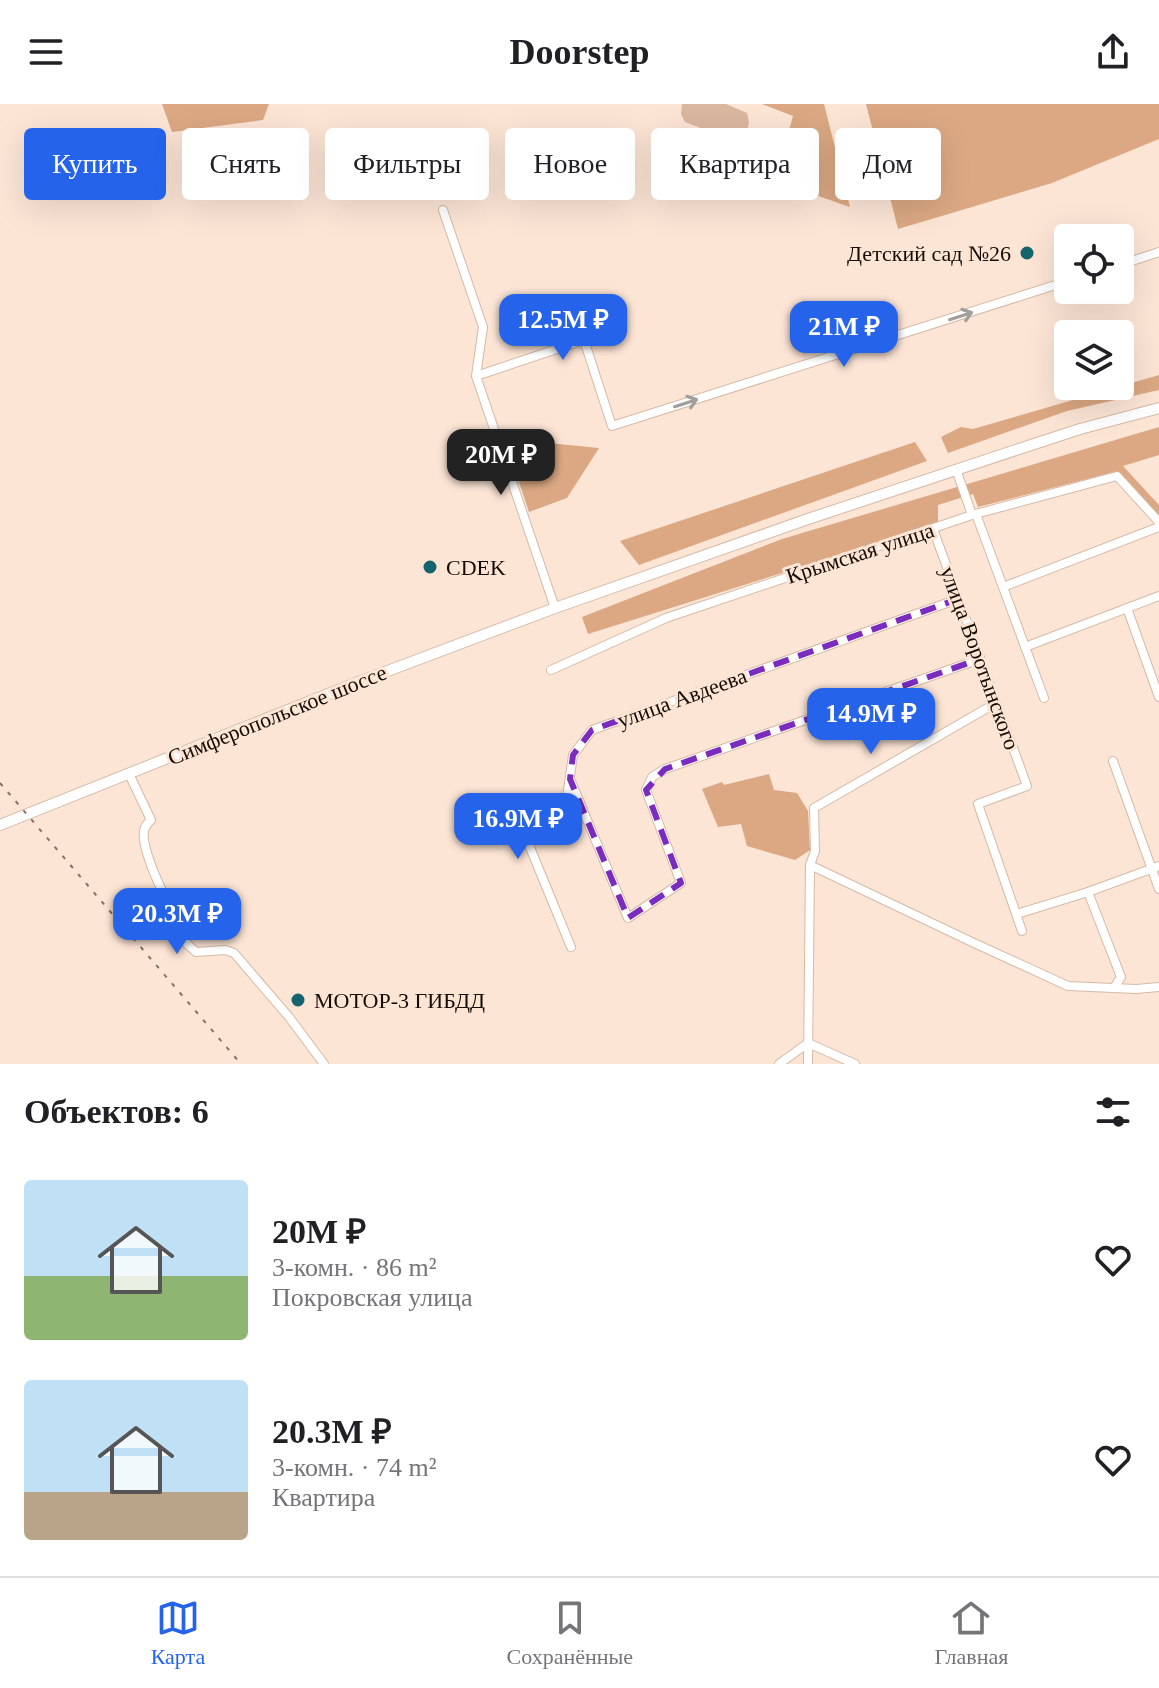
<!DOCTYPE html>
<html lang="ru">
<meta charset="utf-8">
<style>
:root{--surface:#fff;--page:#f6f6f6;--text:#202124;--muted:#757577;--line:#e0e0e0;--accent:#2563eb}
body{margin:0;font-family:Georgia,serif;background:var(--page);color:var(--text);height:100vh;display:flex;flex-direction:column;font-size:30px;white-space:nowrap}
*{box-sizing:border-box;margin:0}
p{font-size:26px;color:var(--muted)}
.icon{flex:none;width:44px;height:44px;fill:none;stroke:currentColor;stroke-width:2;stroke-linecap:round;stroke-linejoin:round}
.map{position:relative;height:960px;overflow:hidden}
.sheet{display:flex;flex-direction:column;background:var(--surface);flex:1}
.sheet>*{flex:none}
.guide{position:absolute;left:24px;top:24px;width:1112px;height:72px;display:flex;gap:16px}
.buttons{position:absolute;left:1054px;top:120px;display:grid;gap:16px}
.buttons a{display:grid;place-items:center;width:80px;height:80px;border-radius:8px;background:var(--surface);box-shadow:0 8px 32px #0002;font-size:40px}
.price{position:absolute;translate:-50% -68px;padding:0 18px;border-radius:16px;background:var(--accent);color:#fff;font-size:26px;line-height:52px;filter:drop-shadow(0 2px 4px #0008)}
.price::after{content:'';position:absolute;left:50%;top:48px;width:24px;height:18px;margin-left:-12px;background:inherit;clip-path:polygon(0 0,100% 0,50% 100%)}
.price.current{background:#222;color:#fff}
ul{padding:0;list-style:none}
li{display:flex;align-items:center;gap:24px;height:200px;padding:0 24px}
li span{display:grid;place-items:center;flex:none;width:224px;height:160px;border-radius:8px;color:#555}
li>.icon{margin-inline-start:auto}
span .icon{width:96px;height:96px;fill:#fffc;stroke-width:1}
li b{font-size:34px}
h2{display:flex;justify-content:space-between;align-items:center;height:96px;padding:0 24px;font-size:34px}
.pill{padding:0 28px;border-radius:8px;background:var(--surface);box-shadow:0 8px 32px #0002;font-size:28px;line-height:72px}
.pill.current{background:var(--accent);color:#fff}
header{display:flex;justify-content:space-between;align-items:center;height:104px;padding:0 24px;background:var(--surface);font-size:36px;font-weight:600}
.dock{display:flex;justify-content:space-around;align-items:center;height:112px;border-top:2px solid var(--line);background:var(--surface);font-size:22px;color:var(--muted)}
.dock a{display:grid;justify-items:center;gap:4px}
.dock .current{color:var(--accent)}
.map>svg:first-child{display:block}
</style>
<header><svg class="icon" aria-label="menu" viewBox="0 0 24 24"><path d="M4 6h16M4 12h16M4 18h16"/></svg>Doorstep<svg class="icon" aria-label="share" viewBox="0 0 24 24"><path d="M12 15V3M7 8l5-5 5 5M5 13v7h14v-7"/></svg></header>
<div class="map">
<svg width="1159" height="960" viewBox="0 0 1159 960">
<rect width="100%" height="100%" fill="#fce5d5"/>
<path fill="#dab79f" d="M682,0H726L747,9L749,18L747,28L740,34L732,36L685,18L681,10Z"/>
<g fill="#dba883">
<path d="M162,0H269L263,16L172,28Z"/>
<path d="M762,0H824L850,103L775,77L793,12Z"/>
<path d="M866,0H1159V35L1052,79L898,125Z"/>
<path d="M1159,271V286L1067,307L948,349L941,333L961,323L973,325Z"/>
<path d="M1159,323V351L1123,362L1159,401V414L1114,368L978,403L973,390L938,401V420L588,530L582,513L782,435Z"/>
<path d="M915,338L927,357L639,461L620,437Z"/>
<path d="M548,339L599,344L567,394L529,408L508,345L529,356Z"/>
<path d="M769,670L774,686L797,689L808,707L810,746L795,756L747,742L741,720L718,723L702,685L722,678L724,681Z"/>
</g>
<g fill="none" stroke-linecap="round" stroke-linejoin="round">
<defs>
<g id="minor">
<path d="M443,106L483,223L476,272L555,504"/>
<path d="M1120,161L1159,148"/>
<path d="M476,272L584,236L612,322L1068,177"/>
<path d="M956,365L972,411"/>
<path d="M976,410L1044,594"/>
<path d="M933,425L1027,682L978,700L1022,827"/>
<path d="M1003,483L1159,423"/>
<path d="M1127,504L1159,593"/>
<path d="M1025,543L1159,492"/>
<path d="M551,566L666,514L972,411L1117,372L1159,418"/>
<path d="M1113,657L1159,785"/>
<path d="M129,670L151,716C147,720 145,721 144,727C140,750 177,816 187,840L196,848L225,846L234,849L289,913L324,960"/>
<path d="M570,675L628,814L681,779L646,686L652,673L665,665L980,555"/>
<path d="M810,761L974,839L1068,882L1136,885L1159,883"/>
<path d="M1088,788L1121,873L1114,884"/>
<path d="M1017,810L1088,788L1159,762"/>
<path d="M571,843L529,741L566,700L573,651L592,626L958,495"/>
<path d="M779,960L808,939L855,960"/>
<path d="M808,960L810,761L815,747L814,704L996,599"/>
</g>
<path id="major" d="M0,721L353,580L555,504L808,415L1028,342L1080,325L1159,304"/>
</defs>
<use href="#minor" stroke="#d5baa6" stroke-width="10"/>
<use href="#major" stroke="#d5baa6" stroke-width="12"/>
<use href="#minor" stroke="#fff" stroke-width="8"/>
<use href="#major" stroke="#fff" stroke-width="10"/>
<path stroke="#827267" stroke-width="2" stroke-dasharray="4 8" stroke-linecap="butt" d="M0,679L241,960"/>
</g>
<defs><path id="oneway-shaft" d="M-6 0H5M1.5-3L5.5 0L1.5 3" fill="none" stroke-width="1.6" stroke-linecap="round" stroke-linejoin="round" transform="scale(2)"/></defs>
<g stroke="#a19e9b">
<use href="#oneway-shaft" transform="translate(961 212) rotate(-18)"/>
<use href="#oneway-shaft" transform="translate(686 299) rotate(-18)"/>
</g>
<path fill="none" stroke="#7b2cbf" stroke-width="6" stroke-dasharray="16 10" stroke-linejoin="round" d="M958,495L980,555L665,665L646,686L681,779L628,814L570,675L573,651L592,626Z"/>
<g fill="#15636c" stroke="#fce5d5" stroke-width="3">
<circle cx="1027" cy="149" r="8"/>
<circle cx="430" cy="463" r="8"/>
<circle cx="298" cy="896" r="8"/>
</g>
<g text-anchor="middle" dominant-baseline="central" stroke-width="6" stroke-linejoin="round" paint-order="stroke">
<g font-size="22" fill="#150c06" stroke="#fce5d5" text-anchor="start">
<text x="1011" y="149" text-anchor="end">Детский сад №26</text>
<text x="446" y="463">CDEK</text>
<text x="314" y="896">МОТОР-3 ГИБДД</text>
</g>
<g font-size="22" fill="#150c06" stroke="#fce5d5">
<text transform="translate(860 449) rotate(-18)">Крымская улица</text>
<text transform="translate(980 554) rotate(70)">улица Воротынского</text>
<text transform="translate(682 594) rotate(-20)">улица Авдеева</text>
<text transform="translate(277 611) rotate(-22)">Симферопольское шоссе</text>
</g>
</g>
</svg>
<div class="buttons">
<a><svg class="icon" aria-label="locate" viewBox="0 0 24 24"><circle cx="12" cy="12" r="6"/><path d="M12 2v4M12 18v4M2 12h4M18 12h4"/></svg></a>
<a><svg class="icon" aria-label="layers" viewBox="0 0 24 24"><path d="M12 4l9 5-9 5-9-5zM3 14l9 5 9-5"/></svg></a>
</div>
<b class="price" style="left:563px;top:258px">12.5M ₽</b>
<b class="price" style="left:844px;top:265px">21M ₽</b>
<b class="price current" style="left:501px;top:393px">20M ₽</b>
<b class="price" style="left:871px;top:652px">14.9M ₽</b>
<b class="price" style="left:518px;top:757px">16.9M ₽</b>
<b class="price" style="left:177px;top:852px">20.3M ₽</b>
<div class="guide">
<a class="pill current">Купить</a>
<a class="pill">Снять</a>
<a class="pill">Фильтры</a>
<a class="pill">Новое</a>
<a class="pill">Квартира</a>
<a class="pill">Дом</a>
</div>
</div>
<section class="sheet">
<h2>Объектов: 6<svg class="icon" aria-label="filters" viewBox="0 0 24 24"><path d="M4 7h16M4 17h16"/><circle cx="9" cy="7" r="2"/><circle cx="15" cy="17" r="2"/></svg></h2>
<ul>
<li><span style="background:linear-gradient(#bfe0f5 60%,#8fb573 0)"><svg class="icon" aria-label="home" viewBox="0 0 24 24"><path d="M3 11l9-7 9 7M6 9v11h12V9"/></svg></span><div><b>20M ₽</b><p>3-комн. · 86 m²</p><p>Покровская улица</p></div><svg class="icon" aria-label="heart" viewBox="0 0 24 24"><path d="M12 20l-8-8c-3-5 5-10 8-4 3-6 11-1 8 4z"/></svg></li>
<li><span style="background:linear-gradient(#bfe0f5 70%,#b9a48a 0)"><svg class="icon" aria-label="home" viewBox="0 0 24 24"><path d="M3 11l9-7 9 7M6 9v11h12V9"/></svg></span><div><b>20.3M ₽</b><p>3-комн. · 74 m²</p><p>Квартира</p></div><svg class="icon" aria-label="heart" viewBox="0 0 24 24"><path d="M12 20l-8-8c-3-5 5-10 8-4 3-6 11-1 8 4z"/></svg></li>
</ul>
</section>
<nav class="dock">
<a class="current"><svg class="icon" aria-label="map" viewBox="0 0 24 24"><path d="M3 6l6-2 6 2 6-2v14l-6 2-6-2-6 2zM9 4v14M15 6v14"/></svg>Карта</a>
<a><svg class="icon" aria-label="saved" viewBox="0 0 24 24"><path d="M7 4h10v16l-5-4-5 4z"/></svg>Сохранённые</a>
<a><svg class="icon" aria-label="home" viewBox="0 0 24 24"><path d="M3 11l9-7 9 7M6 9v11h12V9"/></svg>Главная</a>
</nav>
